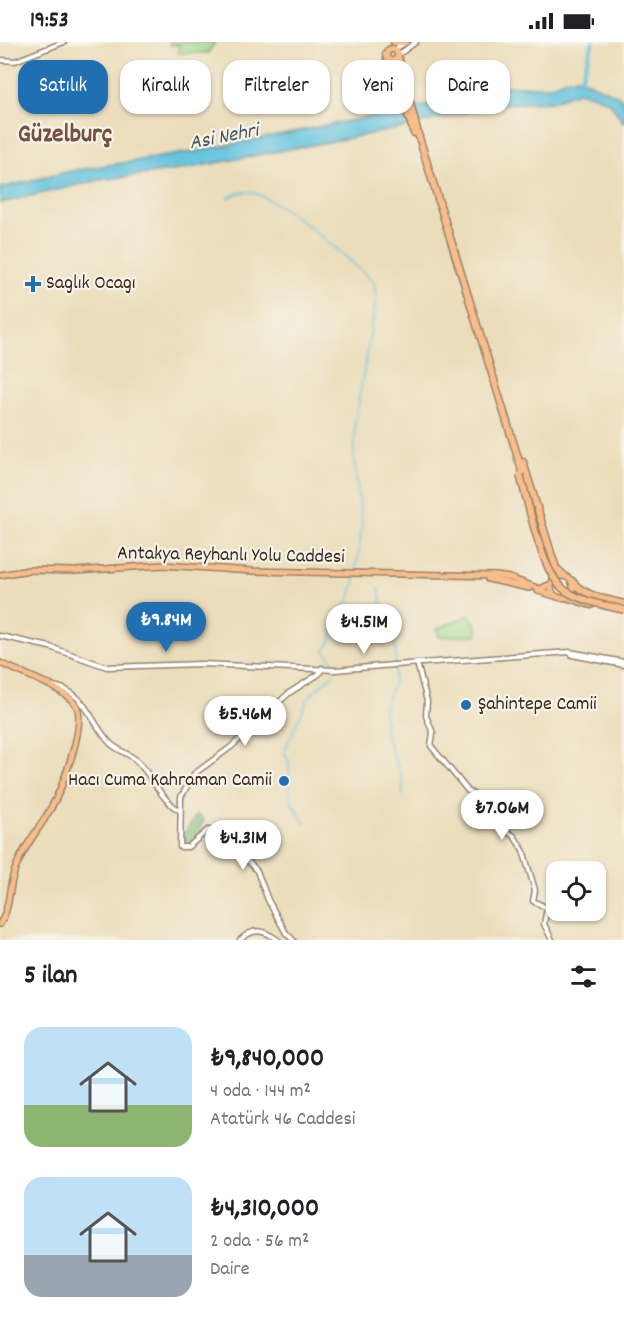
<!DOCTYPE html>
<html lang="tr">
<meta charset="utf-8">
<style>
:root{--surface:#fff;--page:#f2f2f2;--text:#202124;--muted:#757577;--accent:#1f6fb2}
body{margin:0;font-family:Dekko,sans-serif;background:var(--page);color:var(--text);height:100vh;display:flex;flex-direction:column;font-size:22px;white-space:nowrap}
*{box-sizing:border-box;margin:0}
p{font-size:20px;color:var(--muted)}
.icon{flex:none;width:33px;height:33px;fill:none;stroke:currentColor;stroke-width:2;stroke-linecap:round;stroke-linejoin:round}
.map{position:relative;height:898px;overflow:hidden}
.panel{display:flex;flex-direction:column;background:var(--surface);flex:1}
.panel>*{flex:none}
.hud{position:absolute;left:18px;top:18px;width:588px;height:54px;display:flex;gap:12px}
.tools{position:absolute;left:546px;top:819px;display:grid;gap:12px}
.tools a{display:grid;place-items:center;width:60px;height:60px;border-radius:12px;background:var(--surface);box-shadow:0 2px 4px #0004;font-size:30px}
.price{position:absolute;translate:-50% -51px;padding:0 14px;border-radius:21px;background:#fff;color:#222;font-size:20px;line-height:39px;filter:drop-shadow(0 2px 3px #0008)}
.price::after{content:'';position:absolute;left:50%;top:36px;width:18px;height:14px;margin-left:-9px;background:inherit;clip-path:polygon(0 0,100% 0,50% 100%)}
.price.on{background:var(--accent);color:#fff}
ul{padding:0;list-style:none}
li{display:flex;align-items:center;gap:18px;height:150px;padding:0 24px}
li span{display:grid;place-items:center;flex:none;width:168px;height:120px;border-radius:18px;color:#555}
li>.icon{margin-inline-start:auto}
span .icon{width:72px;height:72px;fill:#fffc;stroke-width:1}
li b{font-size:26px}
h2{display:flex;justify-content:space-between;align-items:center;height:72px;padding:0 24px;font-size:26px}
.pill{padding:0 21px;border-radius:18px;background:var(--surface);box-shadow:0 2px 4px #0004;font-size:21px;line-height:54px}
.pill.on{background:var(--accent);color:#fff}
.status{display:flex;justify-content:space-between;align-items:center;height:42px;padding:0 30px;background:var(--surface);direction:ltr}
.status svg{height:16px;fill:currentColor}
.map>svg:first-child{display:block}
</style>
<div class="status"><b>19:53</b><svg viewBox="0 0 49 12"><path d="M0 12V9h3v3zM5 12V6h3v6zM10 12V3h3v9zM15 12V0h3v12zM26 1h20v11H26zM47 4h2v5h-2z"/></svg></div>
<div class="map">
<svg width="624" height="898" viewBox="0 0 624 898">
<rect width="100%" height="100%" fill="#f7f3e8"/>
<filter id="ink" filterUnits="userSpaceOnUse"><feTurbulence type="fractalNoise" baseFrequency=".0167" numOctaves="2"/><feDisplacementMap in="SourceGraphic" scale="12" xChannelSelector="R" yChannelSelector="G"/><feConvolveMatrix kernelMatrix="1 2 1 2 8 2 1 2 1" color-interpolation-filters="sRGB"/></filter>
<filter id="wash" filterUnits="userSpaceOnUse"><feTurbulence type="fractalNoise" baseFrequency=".008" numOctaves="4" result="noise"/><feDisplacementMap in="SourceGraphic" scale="24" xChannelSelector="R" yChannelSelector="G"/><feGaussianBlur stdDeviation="1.35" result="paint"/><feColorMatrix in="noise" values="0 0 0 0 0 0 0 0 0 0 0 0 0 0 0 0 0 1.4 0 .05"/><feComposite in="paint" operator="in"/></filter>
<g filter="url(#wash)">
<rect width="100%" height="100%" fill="#ebddba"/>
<g fill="#9cd98e" stroke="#6c8256" stroke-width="1.5">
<path d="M170,0H215L208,11H178L179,3H169Z"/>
<path d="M469,573L476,582L478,593L439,595L437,587Z"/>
</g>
<path fill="#7db979" stroke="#5c724c" stroke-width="1.5" d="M197,772L204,778L197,794L184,803V792Z"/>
<path fill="#60c3de" stroke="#4e767e" stroke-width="1.5" d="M579,36L619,54L624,61V81L610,61L596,54L578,50L551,60L498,62L397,87L179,128L100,138L0,161V146L71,129L192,110L430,63L495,44H551L566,37Z"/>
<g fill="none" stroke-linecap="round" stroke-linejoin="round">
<g stroke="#60c3de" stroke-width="1.5">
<path d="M228,156C235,152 246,148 254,151C290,164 345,214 374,240L376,253L374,271L355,380L354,415L362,485L356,528"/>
<path d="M379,546L384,573L390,584"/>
<path d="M337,625L325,609L331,598L337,571L349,559L356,533"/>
<path d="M310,654L335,630"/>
<path d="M385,691L384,664L394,640L396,611L392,586"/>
<path d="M386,693L403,741V753"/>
<path d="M305,781L290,758L289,720L284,709L308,657"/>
</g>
<path stroke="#60c3de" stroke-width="4" d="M580,40L593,0"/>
</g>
</g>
<g filter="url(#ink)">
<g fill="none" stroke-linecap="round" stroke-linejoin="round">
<defs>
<g id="minor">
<path d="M395,7L406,0"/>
<path d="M398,13L416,0"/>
<path d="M0,18L15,19L64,0"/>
<path d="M0,594L50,605L107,625L202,622L335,628L393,623"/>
<path d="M572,613L624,623"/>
<path d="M417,621L427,659L426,674L433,691L431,704L468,749L483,757L491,779L514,794L523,808L535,848L533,859L547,866L544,882L552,898"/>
<path d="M395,623L570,610L624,620"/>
<path d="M53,644C86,649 90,680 110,701C118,709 129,711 137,719C153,735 160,757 179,768"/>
<path d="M240,898C254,885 264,888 278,898"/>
<path d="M293,898L286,891L268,858L257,829L220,788H208L188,805H180L181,755L194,732L231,705L289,651L319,632L322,626"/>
</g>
<g id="major">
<path d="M0,533L29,528L75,529L163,523L252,529L497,534L510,536L540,547L551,542"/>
<circle cx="562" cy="545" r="11"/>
<path d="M488,537L529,546"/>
<path d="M538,549L555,554"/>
<path d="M0,621C19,630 65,646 76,663C87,681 62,747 51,766C40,786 24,804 16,825C8,843 11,865 0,882"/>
</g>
<g id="highway">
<path d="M394,0H406"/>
<circle cx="392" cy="13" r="6"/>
<path d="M398,15L418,92L523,432"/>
<path d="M390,19L414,91"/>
<path d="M523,420L552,514L556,526L565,534"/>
<path d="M572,539C583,554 607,557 624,562"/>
<path d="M566,555L591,563"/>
</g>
</defs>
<use href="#minor" stroke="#93846c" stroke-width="7"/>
<use href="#major" stroke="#93846c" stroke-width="8"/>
<use href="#highway" stroke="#93846c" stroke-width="9"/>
<use href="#minor" stroke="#fff" stroke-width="4"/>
<use href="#major" stroke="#f9bc8a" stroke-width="5"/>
<use href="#highway" stroke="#f9bc8a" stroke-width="6"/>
<defs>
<path id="highway-bridge" d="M520,433C529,461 541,533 566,549C583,560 605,563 624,568"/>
</defs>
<use href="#highway-bridge" stroke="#93846c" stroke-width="9" stroke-linecap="butt"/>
<use href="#highway-bridge" stroke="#f9bc8a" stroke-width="6"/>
</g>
</g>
<g fill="#1f6fb2" stroke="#f7f3e8" stroke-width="2">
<path d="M30 233h6v6h6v6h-6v6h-6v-6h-6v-6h6z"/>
<circle cx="466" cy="663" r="6"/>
<circle cx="284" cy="739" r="6"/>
</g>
<g text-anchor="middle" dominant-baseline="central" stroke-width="4.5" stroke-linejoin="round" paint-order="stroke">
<g font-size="20" fill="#3b2a1e" stroke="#f7f3e8" text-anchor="start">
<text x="46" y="242">Saglık Ocagı</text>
<text x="478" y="663">Şahintepe Camii</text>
<text x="272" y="739" text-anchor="end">Hacı Cuma Kahraman Camii</text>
</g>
<g font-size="20" fill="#3b2a1e" stroke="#f7f3e8">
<text transform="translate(231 514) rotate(1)">Antakya Reyhanlı Yolu Caddesi</text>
</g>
<g font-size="21" font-style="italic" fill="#465858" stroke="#f7f3e8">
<text transform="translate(224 96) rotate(-11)">Asi Nehri</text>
</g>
<g font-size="26" font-weight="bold" fill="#764e42" stroke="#f7f3e8">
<text x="65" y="93">Güzelburç</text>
</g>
</g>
</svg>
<div class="tools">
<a><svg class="icon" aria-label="locate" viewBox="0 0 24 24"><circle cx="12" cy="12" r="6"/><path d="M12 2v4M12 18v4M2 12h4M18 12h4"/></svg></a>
</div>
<b class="price on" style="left:166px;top:611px">₺9.84M</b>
<b class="price" style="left:364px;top:613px">₺4.51M</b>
<b class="price" style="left:245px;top:705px">₺5.46M</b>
<b class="price" style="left:502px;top:799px">₺7.06M</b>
<b class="price" style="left:243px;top:829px">₺4.31M</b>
<div class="hud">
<a class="pill on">Satılık</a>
<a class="pill">Kiralık</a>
<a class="pill">Filtreler</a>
<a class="pill">Yeni</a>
<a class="pill">Daire</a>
</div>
</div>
<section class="panel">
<h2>5 ilan<svg class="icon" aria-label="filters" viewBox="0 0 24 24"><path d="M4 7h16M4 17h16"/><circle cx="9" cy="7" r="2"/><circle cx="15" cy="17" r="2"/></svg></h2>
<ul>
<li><span style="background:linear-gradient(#bfe0f5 65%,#8fb573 0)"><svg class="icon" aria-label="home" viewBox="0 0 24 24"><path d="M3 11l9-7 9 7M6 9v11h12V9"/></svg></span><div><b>₺9,840,000</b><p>4 oda · 144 m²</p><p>Atatürk 46 Caddesi</p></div></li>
<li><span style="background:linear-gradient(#bfe0f5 65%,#9aa5b1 0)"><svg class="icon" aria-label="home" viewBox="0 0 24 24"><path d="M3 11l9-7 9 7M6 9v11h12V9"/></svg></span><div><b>₺4,310,000</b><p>2 oda · 56 m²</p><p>Daire</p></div></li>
</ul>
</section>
